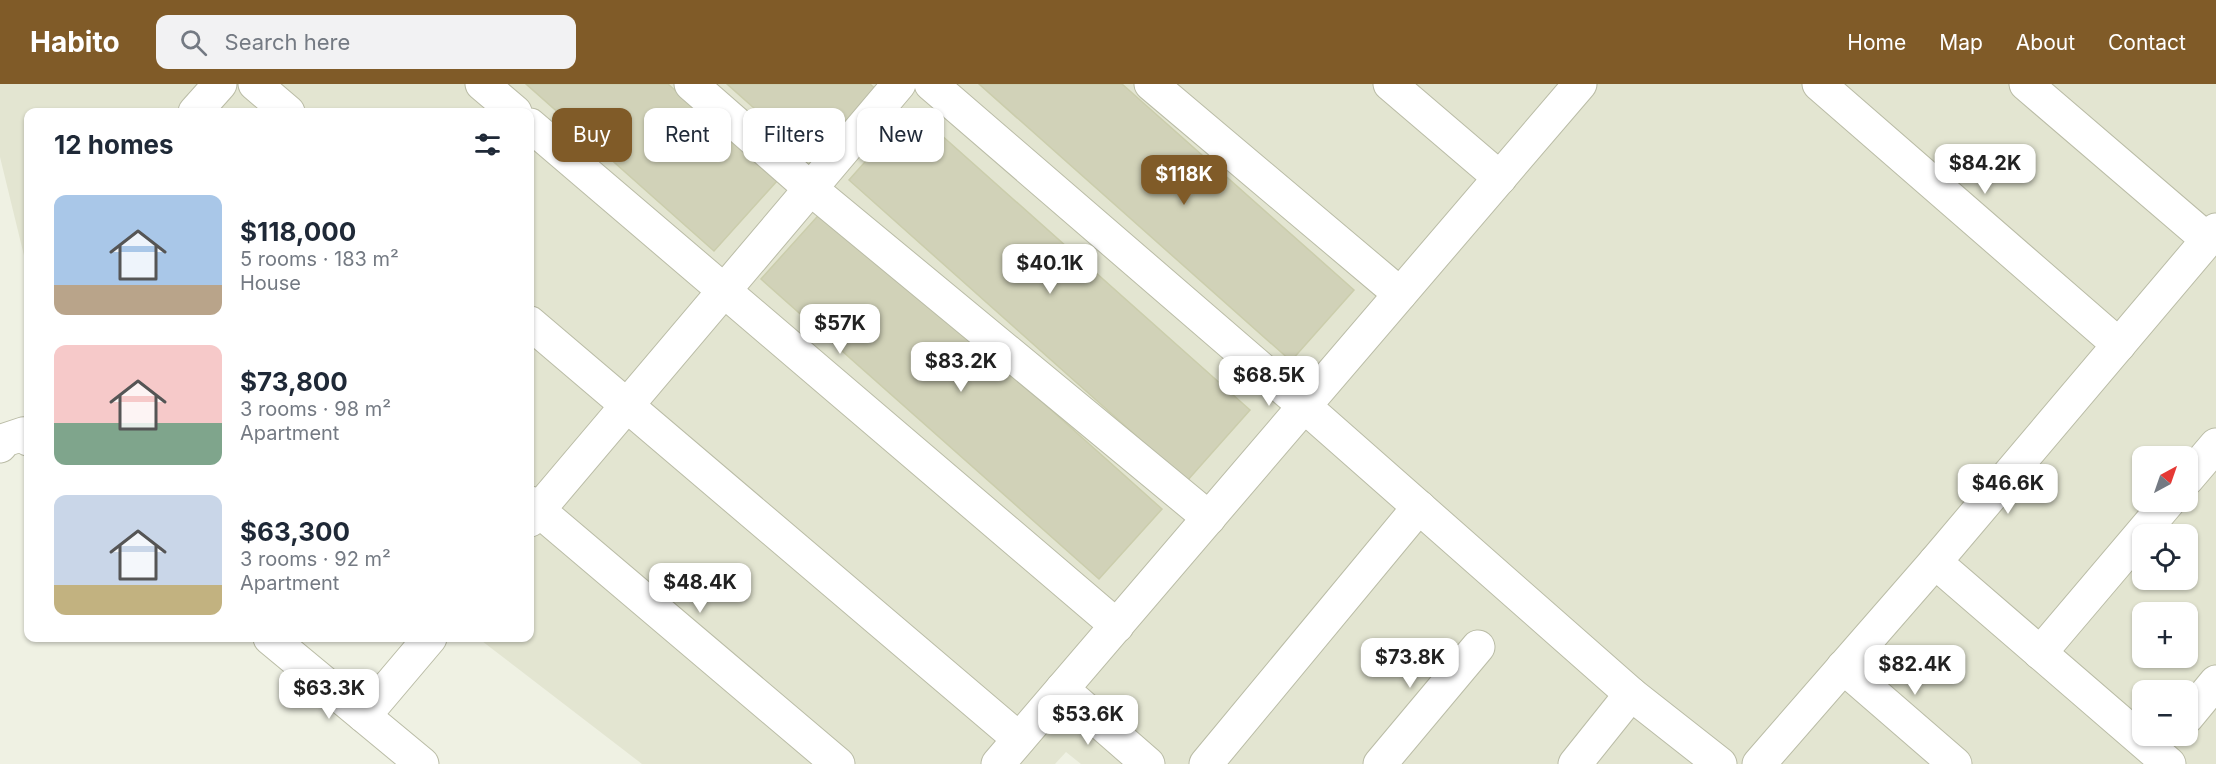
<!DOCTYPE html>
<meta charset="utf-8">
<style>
:root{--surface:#fff;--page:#f2f2f3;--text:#1f2937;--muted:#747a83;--accent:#805b28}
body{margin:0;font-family:Inter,sans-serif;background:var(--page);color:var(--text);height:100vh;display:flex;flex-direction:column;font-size:22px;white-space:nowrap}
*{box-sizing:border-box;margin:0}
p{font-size:20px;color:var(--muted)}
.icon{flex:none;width:33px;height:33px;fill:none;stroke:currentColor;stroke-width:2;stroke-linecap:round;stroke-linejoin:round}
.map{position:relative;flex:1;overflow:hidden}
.details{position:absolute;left:24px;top:24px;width:510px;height:534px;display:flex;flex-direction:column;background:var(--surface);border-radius:12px;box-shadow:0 2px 4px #0004}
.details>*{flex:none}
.guide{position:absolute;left:552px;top:24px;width:570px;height:54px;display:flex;gap:12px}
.needle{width:39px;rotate:40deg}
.controls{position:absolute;left:2132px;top:362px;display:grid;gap:12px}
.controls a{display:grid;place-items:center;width:66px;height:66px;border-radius:12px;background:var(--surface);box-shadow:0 2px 4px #0004;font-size:30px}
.price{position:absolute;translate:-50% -51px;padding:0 14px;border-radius:12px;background:#fff;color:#222;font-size:20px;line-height:39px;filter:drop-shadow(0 2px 3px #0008)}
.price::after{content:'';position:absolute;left:50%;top:36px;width:18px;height:14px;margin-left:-9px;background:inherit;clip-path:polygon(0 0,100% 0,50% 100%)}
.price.active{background:var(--accent);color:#fff}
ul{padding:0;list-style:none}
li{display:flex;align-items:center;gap:18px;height:150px;padding:0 30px}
li span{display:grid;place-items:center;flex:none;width:168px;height:120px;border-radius:12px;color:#555}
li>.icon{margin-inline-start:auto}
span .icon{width:72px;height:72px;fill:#fffc;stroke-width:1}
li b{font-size:26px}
h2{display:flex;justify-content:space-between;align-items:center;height:72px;padding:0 30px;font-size:26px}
.tag{padding:0 21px;border-radius:12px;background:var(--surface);box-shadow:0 2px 4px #0004;font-size:21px;line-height:54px}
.tag.active{background:var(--accent);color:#fff}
header{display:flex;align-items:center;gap:36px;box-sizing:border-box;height:84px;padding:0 30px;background:var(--accent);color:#fff}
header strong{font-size:28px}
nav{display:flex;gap:33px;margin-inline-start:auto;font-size:21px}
.search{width:420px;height:54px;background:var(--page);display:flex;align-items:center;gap:15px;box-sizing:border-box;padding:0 21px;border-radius:12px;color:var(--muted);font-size:22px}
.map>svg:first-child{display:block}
</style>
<header>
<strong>Habito</strong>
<div class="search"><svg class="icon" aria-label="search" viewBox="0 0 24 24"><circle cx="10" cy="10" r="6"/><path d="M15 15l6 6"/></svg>Search here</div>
<nav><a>Home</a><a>Map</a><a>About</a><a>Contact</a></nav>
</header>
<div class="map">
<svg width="2216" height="680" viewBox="0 0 2216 680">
<rect width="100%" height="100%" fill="#eff1e3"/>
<path fill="#e3e5d1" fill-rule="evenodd" d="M0,0H2216V680H1081L1066,668L1055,680H642L478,554H530V28H28V188L0,73ZM2142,372H2187V417H2142ZM2142,450H2187V495H2142ZM2142,528H2187V573H2142ZM2142,606H2187V651H2142Z"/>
<g fill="#d1d2b8" stroke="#cbcdac" stroke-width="1.5">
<path d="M526,0H668L777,97L714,167Z"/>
<path d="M727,0H870L883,12L820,83Z"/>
<path d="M979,0H1122L1354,206L1291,277Z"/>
<path d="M912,25L1250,326L1187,397L849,96Z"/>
<path d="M825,124L1162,425L1099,495L761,195Z"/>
</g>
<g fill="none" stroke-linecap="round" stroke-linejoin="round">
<defs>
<g id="minor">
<path d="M255,0L288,28"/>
<path d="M482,0L515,28"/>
<path d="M691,0L811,105L1209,434"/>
<path d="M931,0L1303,321L1631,610L1720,680"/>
<path d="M1151,0L1400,210"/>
<path d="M1390,0L1500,94"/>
<path d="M1819,0L2119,261"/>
<path d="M2026,0L2208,156"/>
<path d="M195,28L220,0"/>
<path d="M530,41L1117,542"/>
<path d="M530,239L1019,655"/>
<path d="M0,362L5,356L23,350L28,355"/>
<path d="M2187,395L2216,361"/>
<path d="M530,419L838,680"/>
<path d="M530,436L899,0"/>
<path d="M1935,478L2169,680"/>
<path d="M270,554L422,680"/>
<path d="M2040,569L2169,417"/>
<path d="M1843,583L1955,680"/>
<path d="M1062,605L1148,680"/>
<path d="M364,632L430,554"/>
<path d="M2187,633L2216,598"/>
<path d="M998,680L1580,0"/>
<path d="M1206,680L1419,423"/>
<path d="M1380,680L1478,563"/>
<path d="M1575,680L1631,610"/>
<path d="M1759,680L1935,478L2216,146"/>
</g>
</defs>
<use href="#minor" stroke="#babca6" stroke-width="35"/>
<use href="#minor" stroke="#fff" stroke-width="33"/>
</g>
</svg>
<div class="controls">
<a><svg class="needle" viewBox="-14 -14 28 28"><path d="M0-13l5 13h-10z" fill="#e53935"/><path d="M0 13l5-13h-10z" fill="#747a83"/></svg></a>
<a><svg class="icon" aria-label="locate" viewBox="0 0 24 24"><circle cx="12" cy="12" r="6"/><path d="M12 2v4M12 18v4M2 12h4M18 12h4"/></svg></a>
<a>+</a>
<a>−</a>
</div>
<b class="price" style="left:1985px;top:111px">$84.2K</b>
<b class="price active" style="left:1184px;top:122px">$118K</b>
<b class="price" style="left:1050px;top:211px">$40.1K</b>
<b class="price" style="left:840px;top:271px">$57K</b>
<b class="price" style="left:961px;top:309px">$83.2K</b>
<b class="price" style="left:1269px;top:323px">$68.5K</b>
<b class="price" style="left:2008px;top:431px">$46.6K</b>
<b class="price" style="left:700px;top:530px">$48.4K</b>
<b class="price" style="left:1410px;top:605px">$73.8K</b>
<b class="price" style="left:1915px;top:612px">$82.4K</b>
<b class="price" style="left:329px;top:636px">$63.3K</b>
<b class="price" style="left:1088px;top:662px">$53.6K</b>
<div class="guide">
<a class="tag active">Buy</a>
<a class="tag">Rent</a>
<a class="tag">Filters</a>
<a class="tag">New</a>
</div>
<section class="details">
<h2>12 homes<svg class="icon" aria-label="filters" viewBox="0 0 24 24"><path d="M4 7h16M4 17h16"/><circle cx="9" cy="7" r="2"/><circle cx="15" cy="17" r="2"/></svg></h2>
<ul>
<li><span style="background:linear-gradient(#a9c7e8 75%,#b9a48a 0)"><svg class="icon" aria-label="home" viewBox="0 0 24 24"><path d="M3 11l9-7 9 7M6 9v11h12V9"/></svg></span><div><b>$118,000</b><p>5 rooms · 183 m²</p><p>House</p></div></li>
<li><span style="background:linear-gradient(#f6c9c9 65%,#7fa58c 0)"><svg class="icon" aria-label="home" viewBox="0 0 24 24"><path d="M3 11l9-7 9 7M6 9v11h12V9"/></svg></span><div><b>$73,800</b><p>3 rooms · 98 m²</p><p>Apartment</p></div></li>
<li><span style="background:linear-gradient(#c9d6e8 75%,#c2b280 0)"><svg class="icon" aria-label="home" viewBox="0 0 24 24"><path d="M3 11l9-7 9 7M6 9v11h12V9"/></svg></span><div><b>$63,300</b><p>3 rooms · 92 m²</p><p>Apartment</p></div></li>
</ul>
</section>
</div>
